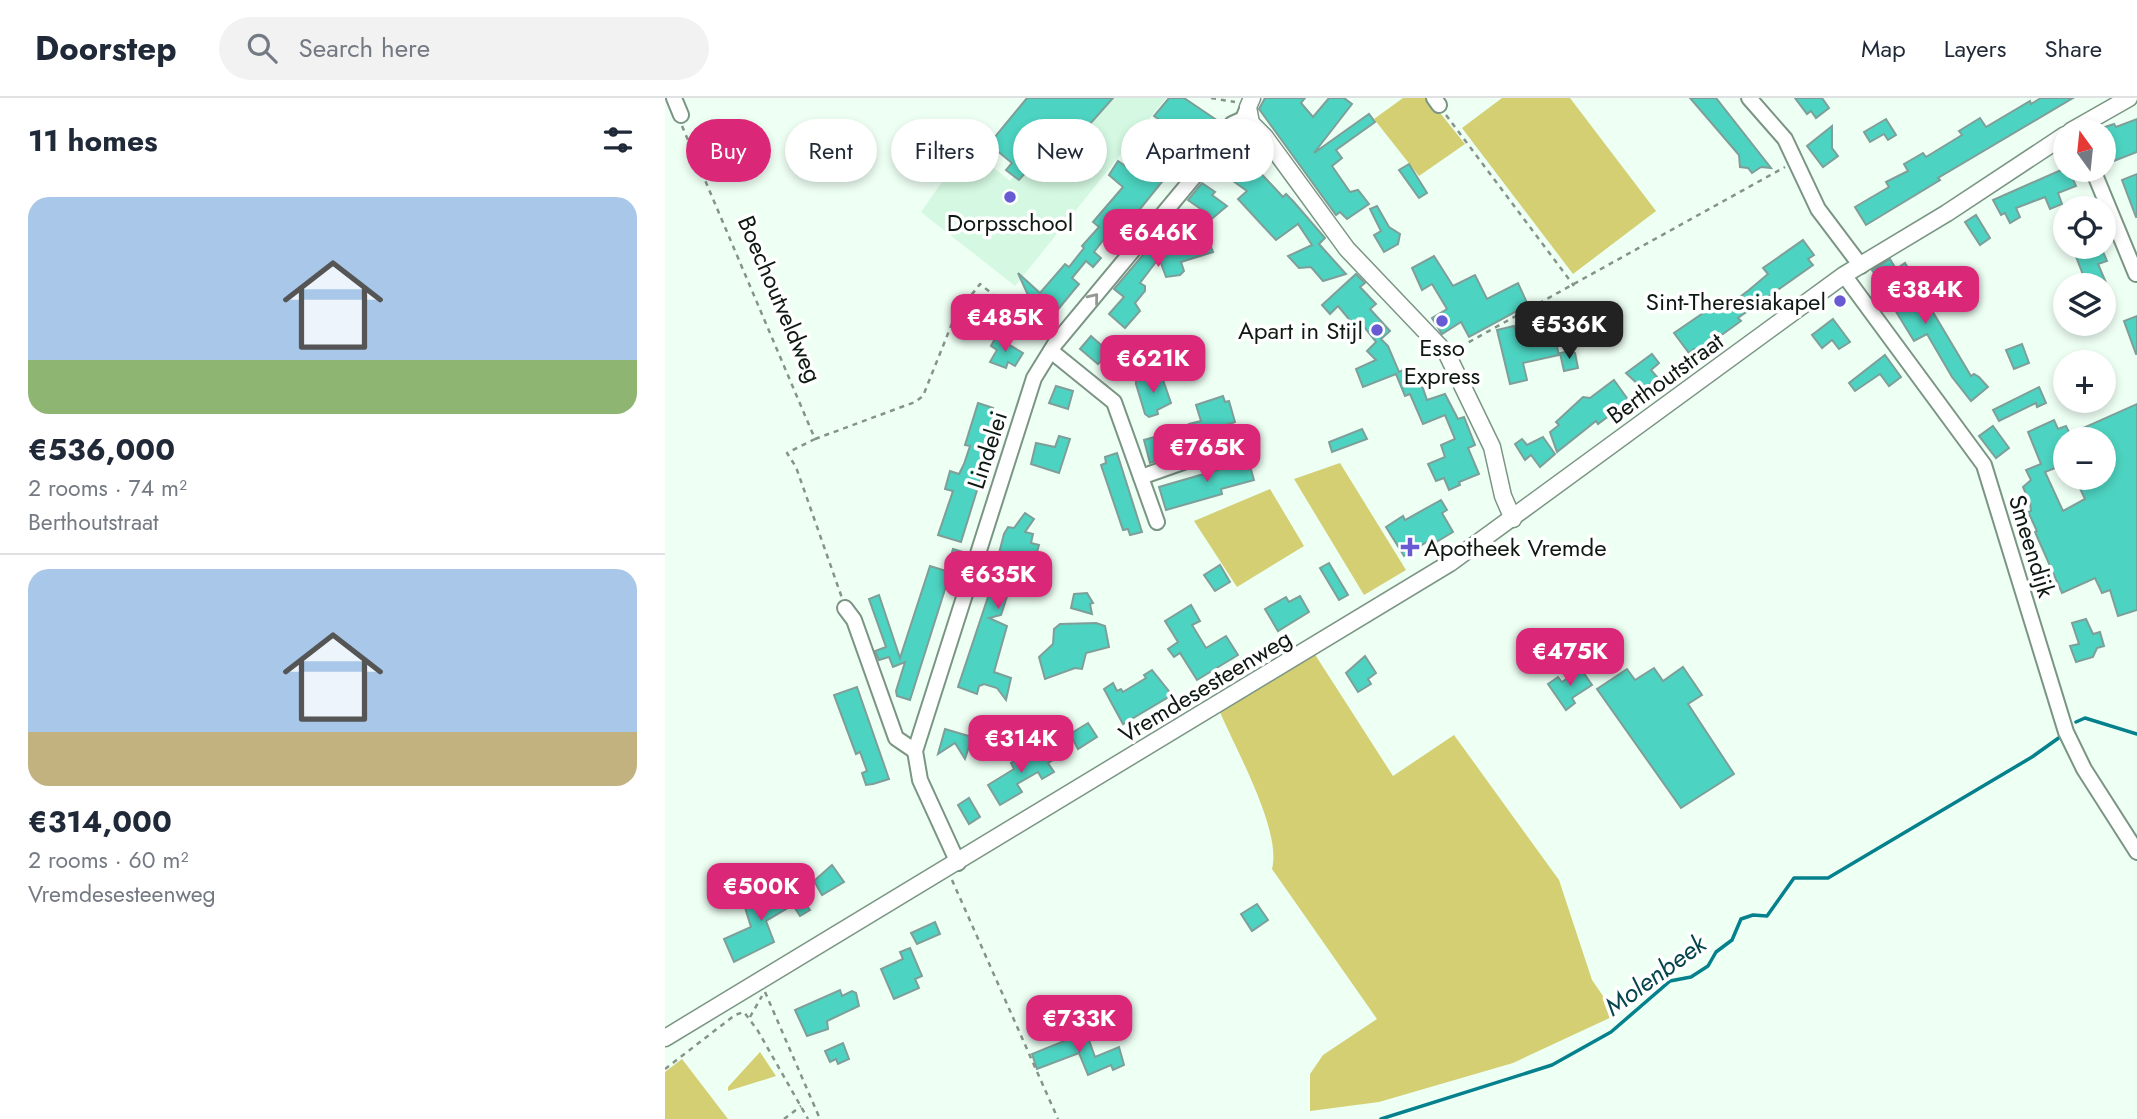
<!DOCTYPE html>
<meta charset="utf-8">
<style>
:root{--surface:#fff;--page:#f2f2f3;--text:#1f2937;--muted:#747a83;--line:#e0e1e3;--accent:#db2777}
body{margin:0;font-family:Jost,sans-serif;background:var(--page);color:var(--text);height:100vh;display:flex;flex-direction:column;font-size:26px;white-space:nowrap}
*{box-sizing:border-box;margin:0}
p{font-size:23px;color:var(--muted)}
.icon{flex:none;width:38px;height:38px;fill:none;stroke:currentColor;stroke-width:2;stroke-linecap:round;stroke-linejoin:round}
.map{position:relative;flex:1;overflow:hidden}
.details{display:flex;flex-direction:column;background:var(--surface);width:665px}
.details>*{flex:none}
.guide{position:absolute;left:21px;top:21px;width:665px;height:63px;display:flex;gap:14px}
.needle{width:46px;rotate:345deg}
.fabs{position:absolute;left:1388px;top:21px;display:grid;gap:14px}
.fabs a{display:grid;place-items:center;width:63px;height:63px;border-radius:50%;background:var(--surface);box-shadow:0 4px 10px #0003;font-size:35px}
.price{position:absolute;translate:-50% -60px;padding:0 16px;border-radius:14px;background:var(--accent);color:#fff;font-size:23px;line-height:46px;filter:drop-shadow(0 2px 4px #0008)}
.price::after{content:'';position:absolute;left:50%;top:42px;width:21px;height:16px;margin-left:-10px;background:inherit;clip-path:polygon(0 0,100% 0,50% 100%)}
.price.on{background:#222;color:#fff}
ul{padding:0;list-style:none}
li{display:grid;align-content:center;gap:14px;height:371px;padding:0 28px}
li+li{border-top:2px solid var(--line)}
li span{display:grid;place-items:center;height:217px;border-radius:21px;color:#555}
li>.icon{margin-inline-start:auto}
span .icon{width:126px;height:126px;fill:#fffc;stroke-width:1}
li b{font-size:30px}
h2{display:flex;justify-content:space-between;align-items:center;height:84px;padding:0 28px;font-size:30px}
.chip{padding:0 24px;border-radius:32px;background:var(--surface);box-shadow:0 4px 10px #0003;font-size:24px;line-height:63px}
.chip.on{background:var(--accent);color:#fff}
header{display:flex;align-items:center;gap:42px;box-sizing:border-box;height:98px;padding:0 35px;background:var(--surface);border-bottom:2px solid var(--line)}
header strong{font-size:33px}
nav{display:flex;gap:38px;margin-inline-start:auto;font-size:24px}
.search{width:490px;height:63px;background:var(--page);display:flex;align-items:center;gap:18px;box-sizing:border-box;padding:0 24px;border-radius:38px;color:var(--muted);font-size:26px}
main{display:flex;flex:1;min-height:0}
.map>svg:first-child{display:block}
</style>
<header>
<strong>Doorstep</strong>
<div class="search"><svg class="icon" aria-label="search" viewBox="0 0 24 24"><circle cx="10" cy="10" r="6"/><path d="M15 15l6 6"/></svg>Search here</div>
<nav><a>Map</a><a>Layers</a><a>Share</a></nav>
</header>
<main>
<section class="details">
<h2>11 homes<svg class="icon" aria-label="filters" viewBox="0 0 24 24"><path d="M4 7h16M4 17h16"/><circle cx="9" cy="7" r="2"/><circle cx="15" cy="17" r="2"/></svg></h2>
<ul>
<li><span style="background:linear-gradient(#a9c7e8 75%,#8fb573 0)"><svg class="icon" aria-label="home" viewBox="0 0 24 24"><path d="M3 11l9-7 9 7M6 9v11h12V9"/></svg></span><div><b>€536,000</b><p>2 rooms · 74 m²</p><p>Berthoutstraat</p></div></li>
<li><span style="background:linear-gradient(#a9c7e8 75%,#c2b280 0)"><svg class="icon" aria-label="home" viewBox="0 0 24 24"><path d="M3 11l9-7 9 7M6 9v11h12V9"/></svg></span><div><b>€314,000</b><p>2 rooms · 60 m²</p><p>Vremdesesteenweg</p></div></li>
</ul>
</section>
<div class="map">
<svg width="1472" height="1021" viewBox="0 0 1472 1021">
<rect width="100%" height="100%" fill="#eefff4"/>
<path fill="#d4f8e1" d="M447,0H501L350,188L256,114L302,48L345,83L410,4Z"/>
<g fill="#d3cf72">
<path d="M738,0H763L800,46L754,78L709,21Z"/>
<path d="M837,0H905L991,113L908,176L797,30Z"/>
<path d="M675,365L741,472L699,497L629,381Z"/>
<path d="M605,391L639,448L572,489L529,423Z"/>
<path d="M649,555L728,678L789,637L894,782L927,882L951,917L848,965L714,1004L645,1013V976L658,957L712,921L607,771C617,733 571,652 555,614Z"/>
<path d="M95,954L111,978L63,993V989Z"/>
<path d="M17,961L63,1021H0V974Z"/>
</g>
<g fill="none" stroke-linecap="round" stroke-linejoin="round">
<g stroke="#04818c" stroke-width="3.5">
<path d="M1411,624L1420,620L1472,636"/>
<path d="M716,1021L887,967L946,934L1005,883L1026,879L1043,868L1051,854L1067,842L1076,821L1088,817L1102,818L1129,780H1163L1367,659L1395,639"/>
</g>
</g>
<g fill="#4dd3c1" stroke="#7e9f99" stroke-width="2" fill-rule="evenodd">
<path d="M362,0H448L393,62L381,52L354,82L341,72L347,65L324,46Z"/>
<path d="M504,0H519L556,25L535,55L531,53L520,68L511,63L525,42L489,18Z"/>
<path d="M600,0H640L636,5L648,19L664,0H679L687,6L649,55L704,16L710,24L671,52L677,60L667,68L685,94L693,92L704,106L682,121L675,114L671,117L594,11Z"/>
<path d="M1025,0H1051L1106,70L1096,69L1087,75L1083,70L1075,69L1074,57Z"/>
<path d="M1130,0H1157L1164,10L1151,20L1146,13L1142,16Z"/>
<path d="M1376,0H1408L1273,80L1275,82L1201,127L1190,109L1224,89L1221,84L1243,73L1239,66L1258,55L1261,59L1297,37L1294,33L1315,20L1321,29L1365,3L1366,6Z"/>
<path d="M1221,21L1231,37L1223,42L1219,36L1205,44L1199,34Z"/>
<path d="M1472,21V54L1449,63L1440,29L1449,26L1451,29Z"/>
<path d="M1167,28V50L1173,58L1158,69L1142,48Z"/>
<path d="M567,54L591,70L618,99L621,96L628,103L660,140L654,146L681,176L658,183L646,169L634,170L623,158L647,147L633,126L611,142L573,101L582,93L554,73Z"/>
<path d="M453,63L479,80L491,64L505,74L450,142L443,136L429,154L436,160L428,169L421,163L407,180L414,186L381,226L370,216L374,211L367,206L353,175L375,195L400,166L404,169L419,150L417,148L434,129L428,124L458,89L444,77Z"/>
<path d="M744,66L762,95L754,100L734,72Z"/>
<path d="M1396,72H1404L1411,88L1393,95L1397,106L1385,111L1380,99L1351,110L1355,119L1345,125L1340,115L1336,117L1328,102Z"/>
<path d="M1472,76V119H1471L1457,82Z"/>
<path d="M537,85L550,94L547,97L562,108L543,124L536,119L540,114L523,102Z"/>
<path d="M712,108L724,129L735,136L733,146L719,154L709,137L716,133L705,111Z"/>
<path d="M1311,117L1325,140L1315,147L1300,124Z"/>
<path d="M538,127L548,154L516,164L519,173L515,177L501,179L494,160L475,185L480,188V193L470,205L475,213L460,230L444,216L459,199L449,191L489,144L507,138L508,141Z"/>
<path d="M1138,142L1149,157L1143,161L1148,167L1073,220L1076,223L1058,236L1031,254L1029,251L1024,255L1009,235L1050,207L1052,210L1065,200L1068,204L1084,192L1103,176L1098,170Z"/>
<path d="M1428,149H1436L1442,163L1433,166L1442,187H1422L1410,156Z"/>
<path d="M769,158L788,188L810,177L822,201L853,185L863,207L804,239L796,224L777,236L767,220L782,211L767,186L757,192L747,170Z"/>
<path d="M1225,161L1231,171L1240,165L1246,175L1232,183L1246,206L1259,199L1306,278L1309,276L1314,279L1323,289L1306,303L1287,279L1262,236L1249,243L1227,207L1217,213L1211,204L1222,197L1207,172Z"/>
<path d="M691,176L700,185L695,189L711,206L705,211L725,233L716,241L723,248L734,274L747,268L752,273L762,302L780,296L793,321L799,319L810,347L803,350L814,376L794,384L795,387L784,392L779,380L771,383L763,366L780,359L776,347L790,341L780,317L758,326L745,296L740,298L731,276L698,289L691,271L711,262L702,253L711,244L699,229L694,233L673,208L665,216L657,207Z"/>
<path d="M1472,218V256H1471L1459,223Z"/>
<path d="M885,220L894,257L858,265L862,282L845,286L832,232L849,228L851,233L875,227L874,223Z"/>
<path d="M1168,221L1185,244L1174,251L1167,242L1157,250L1147,237Z"/>
<path d="M426,238L444,254L433,266L415,251Z"/>
<path d="M331,239L358,255L350,268L343,264L341,270L325,264L332,252L326,248Z"/>
<path d="M1357,246L1364,265L1349,271L1341,252Z"/>
<path d="M905,253L910,255L913,270L899,273L895,255Z"/>
<path d="M987,256L994,265L986,272L993,280L978,291L961,275Z"/>
<path d="M1220,257L1236,279L1224,288L1215,276L1190,293L1184,285Z"/>
<path d="M480,278L481,281L497,279L506,305L492,312L493,316L484,319L480,316L471,286V281Z"/>
<path d="M949,282L964,303L933,326L931,323L892,354L885,334L894,327L891,324L918,299L925,300Z"/>
<path d="M391,288L408,293L403,311L384,305Z"/>
<path d="M1374,289L1381,305L1372,309L1371,305L1334,323L1328,312Z"/>
<path d="M558,298L560,304L564,303L570,324L530,337L533,348L485,365L479,342L525,329L524,326L536,323L531,307Z"/>
<path d="M313,305L328,310L327,315L335,318L296,444L273,437L288,393L280,391L285,373L294,376L299,366L305,348L300,347Z"/>
<path d="M1472,306V512L1453,518L1445,492L1437,495L1430,480L1397,495L1370,434L1372,433L1363,414L1366,413L1365,405L1358,389L1366,382L1361,372L1376,366L1363,334L1389,322L1393,331L1401,328L1405,336ZM1400,341H1438V380H1410L1420,401L1398,413L1380,374L1400,366Z"/>
<path d="M1328,328L1344,350L1331,360L1314,338Z"/>
<path d="M697,331L702,341L667,354L664,344Z"/>
<path d="M394,338L405,341L394,375L366,366L371,345L390,349Z"/>
<path d="M878,339L890,356L875,369L866,357L860,362L850,346L857,341L862,347Z"/>
<path d="M452,355L477,434L465,437L463,431L458,432L436,367L441,365L440,359Z"/>
<path d="M582,358L589,382L556,391L557,396L501,412L494,389L556,371L555,366Z"/>
<path d="M776,402L782,412L777,415L788,434L768,446L765,442L739,458L721,429L738,418L740,422Z"/>
<path d="M360,415L369,421L360,434L368,436L366,445L374,447L369,464L365,463L359,480L349,477L336,517L324,520L342,528L329,574L346,580L341,602L332,590L319,586L314,588L312,596L293,589L335,463H332L339,436L343,429L349,430Z"/>
<path d="M288,451L301,455L291,488L282,485L245,602L232,598L231,593L240,564L228,569L224,559L214,562L210,553L221,549L204,501L214,497L235,560L265,468L281,473Z"/>
<path d="M664,465L683,497L674,502L655,470Z"/>
<path d="M555,467L565,484L550,493L539,477Z"/>
<path d="M422,495L428,505L425,506L427,516L406,510L409,496Z"/>
<path d="M635,498L644,514L613,533L600,511L621,499L624,504Z"/>
<path d="M526,507L535,523L527,527L541,550L561,538L573,557L532,582L515,555L509,559L503,551L513,544L500,523Z"/>
<path d="M1421,521L1428,536L1435,534L1439,548L1432,550L1428,559L1411,564L1405,548L1414,546L1407,525Z"/>
<path d="M431,525L440,528L444,549L421,555L417,571L410,570L380,581L374,559L388,546L389,531L395,526Z"/>
<path d="M700,558L711,575L703,581L706,586L693,594L681,575Z"/>
<path d="M1018,569L1037,597L1023,606L1069,676L1016,710L932,591L962,571L970,582L989,570L998,583Z"/>
<path d="M916,571L927,587L907,600L910,605L901,612L883,586L893,579L897,584Z"/>
<path d="M487,572L507,597L458,626L439,591L448,585L452,593L456,591L458,594L481,580L479,577Z"/>
<path d="M192,589L224,681L208,686L201,687L197,675L202,673L195,654L191,656L169,597Z"/>
<path d="M423,625L432,639L413,651L405,636Z"/>
<path d="M280,631L307,639L300,661L290,645L273,656Z"/>
<path d="M386,651L390,661L383,665L389,674L377,681L373,674L352,686L357,694L335,707L323,687L349,671L346,665L367,653L371,659Z"/>
<path d="M304,700L315,719L304,726L293,707Z"/>
<path d="M167,767L179,784L157,797L149,783Z"/>
<path d="M129,790L145,812L135,818L128,807L101,823L109,844L69,864L59,841L86,829L77,800L89,794L96,810Z"/>
<path d="M592,806L603,822L587,833L576,816Z"/>
<path d="M270,824L275,836L252,846L246,835Z"/>
<path d="M245,850L257,878L250,881L254,890L229,901L216,871L238,861L235,854Z"/>
<path d="M175,892L177,898L187,893L191,895L194,908L162,923L163,931L142,938L130,912Z"/>
<path d="M421,934L430,959L454,949L459,967L448,972L446,967L423,977L414,955L372,971L367,956Z"/>
<path d="M178,945L184,961L173,966L171,961L165,964L160,953Z"/>
</g>
<g fill="none" stroke-linecap="round" stroke-linejoin="round">
<defs>
<g id="minor">
<path d="M9,0L16,17"/>
<path d="M769,0L774,7"/>
<path d="M1084,0L1120,41L1153,111L1196,168"/>
<path d="M1428,72L1471,176"/>
<path d="M1179,177L1319,367L1401,634L1419,671L1472,754"/>
<path d="M386,253L449,304L492,424"/>
<path d="M476,379L575,344"/>
<path d="M180,510L189,522L231,640L250,653"/>
<path d="M293,765L255,682L250,653L369,280L390,246L533,74L567,26L578,21L583,9"/>
</g>
<g id="tertiary">
<path d="M587,0L583,9L586,25L600,39L682,151L782,256L827,349L838,398L848,421"/>
<path d="M1406,33L1464,0"/>
<path d="M0,940L785,465L1179,177L1282,115L1400,37"/>
</g>
</defs>
<use href="#minor" stroke="#7b9584" stroke-width="18"/>
<use href="#tertiary" stroke="#7b9584" stroke-width="19"/>
<g stroke="#85938a" stroke-width="2.5" stroke-dasharray="5 5" stroke-linecap="butt">
<path d="M546,0L570,4"/>
<path d="M781,17L909,188"/>
<path d="M17,28L150,341L122,355L131,369L177,500"/>
<path d="M795,249L1120,69"/>
<path d="M150,341L250,304L258,298L290,218L315,186L381,239"/>
<path d="M287,782L393,1021"/>
<path d="M100,894L155,1021"/>
<path d="M85,919L97,898"/>
<path d="M0,971L70,917L79,914L93,933L143,1021"/>
<path d="M119,1021L136,1008"/>
</g>
<use href="#minor" stroke="#fff" stroke-width="14"/>
<use href="#tertiary" stroke="#fff" stroke-width="16"/>
</g>
<defs><path id="oneway-chevron" d="M-2-3.5L2.5 0L-2 3.5" fill="none" stroke-width="1.6" stroke-linecap="round" stroke-linejoin="round" transform="scale(1.75)"/></defs>
<use stroke="#939895" href="#oneway-chevron" transform="translate(429 200) rotate(-51)"/>
<g fill="#685ad3" stroke="#fff" stroke-width="2.5">
<circle cx="345" cy="99" r="7"/>
<circle cx="1175" cy="203" r="7"/>
<circle cx="777" cy="223" r="7"/>
<circle cx="712" cy="232" r="7"/>
<path d="M741.5 438.5h7v7h7v7h-7v7h-7v-7h-7v-7h7z"/>
</g>
<g text-anchor="middle" dominant-baseline="central" stroke-width="7" stroke-linejoin="round" paint-order="stroke">
<g font-size="24" fill="#0f1913" stroke="#fff">
<text x="345" y="124">Dorpsschool</text>
<text x="1161" y="203" text-anchor="end">Sint-Theresiakapel</text>
<text x="698" y="232" text-anchor="end">Apart in Stijl</text>
<text x="777" y="249">Esso<tspan x="777" dy="28">Express</tspan></text>
<text x="759" y="449" text-anchor="start">Apotheek Vremde</text>
</g>
<g font-size="24" fill="#0f1913" stroke="#fff">
<text transform="translate(115 201) rotate(67)">Boechoutveldweg</text>
<text transform="translate(1000 280) rotate(-36)">Berthoutstraat</text>
<text transform="translate(322 352) rotate(-72)">Lindelei</text>
<text transform="translate(1367 448) rotate(73)">Smeendijk</text>
<text transform="translate(540 588) rotate(-31)">Vremdesesteenweg</text>
</g>
<g font-size="26" font-style="italic" fill="#06454d" stroke="#fff">
<text transform="translate(990 877) rotate(-36)">Molenbeek</text>
</g>
</g>
</svg>
<div class="fabs">
<a><svg class="needle" viewBox="-14 -14 28 28"><path d="M0-13l5 13h-10z" fill="#e53935"/><path d="M0 13l5-13h-10z" fill="#747a83"/></svg></a>
<a><svg class="icon" aria-label="locate" viewBox="0 0 24 24"><circle cx="12" cy="12" r="6"/><path d="M12 2v4M12 18v4M2 12h4M18 12h4"/></svg></a>
<a><svg class="icon" aria-label="layers" viewBox="0 0 24 24"><path d="M12 4l9 5-9 5-9-5zM3 14l9 5 9-5"/></svg></a>
<a>+</a>
<a>−</a>
</div>
<b class="price" style="left:493px;top:171px">€646K</b>
<b class="price" style="left:1260px;top:228px">€384K</b>
<b class="price" style="left:340px;top:256px">€485K</b>
<b class="price on" style="left:904px;top:263px">€536K</b>
<b class="price" style="left:488px;top:297px">€621K</b>
<b class="price" style="left:542px;top:386px">€765K</b>
<b class="price" style="left:333px;top:513px">€635K</b>
<b class="price" style="left:905px;top:590px">€475K</b>
<b class="price" style="left:356px;top:677px">€314K</b>
<b class="price" style="left:96px;top:825px">€500K</b>
<b class="price" style="left:414px;top:957px">€733K</b>
<div class="guide">
<a class="chip on">Buy</a>
<a class="chip">Rent</a>
<a class="chip">Filters</a>
<a class="chip">New</a>
<a class="chip">Apartment</a>
</div>
</div>
</main>
